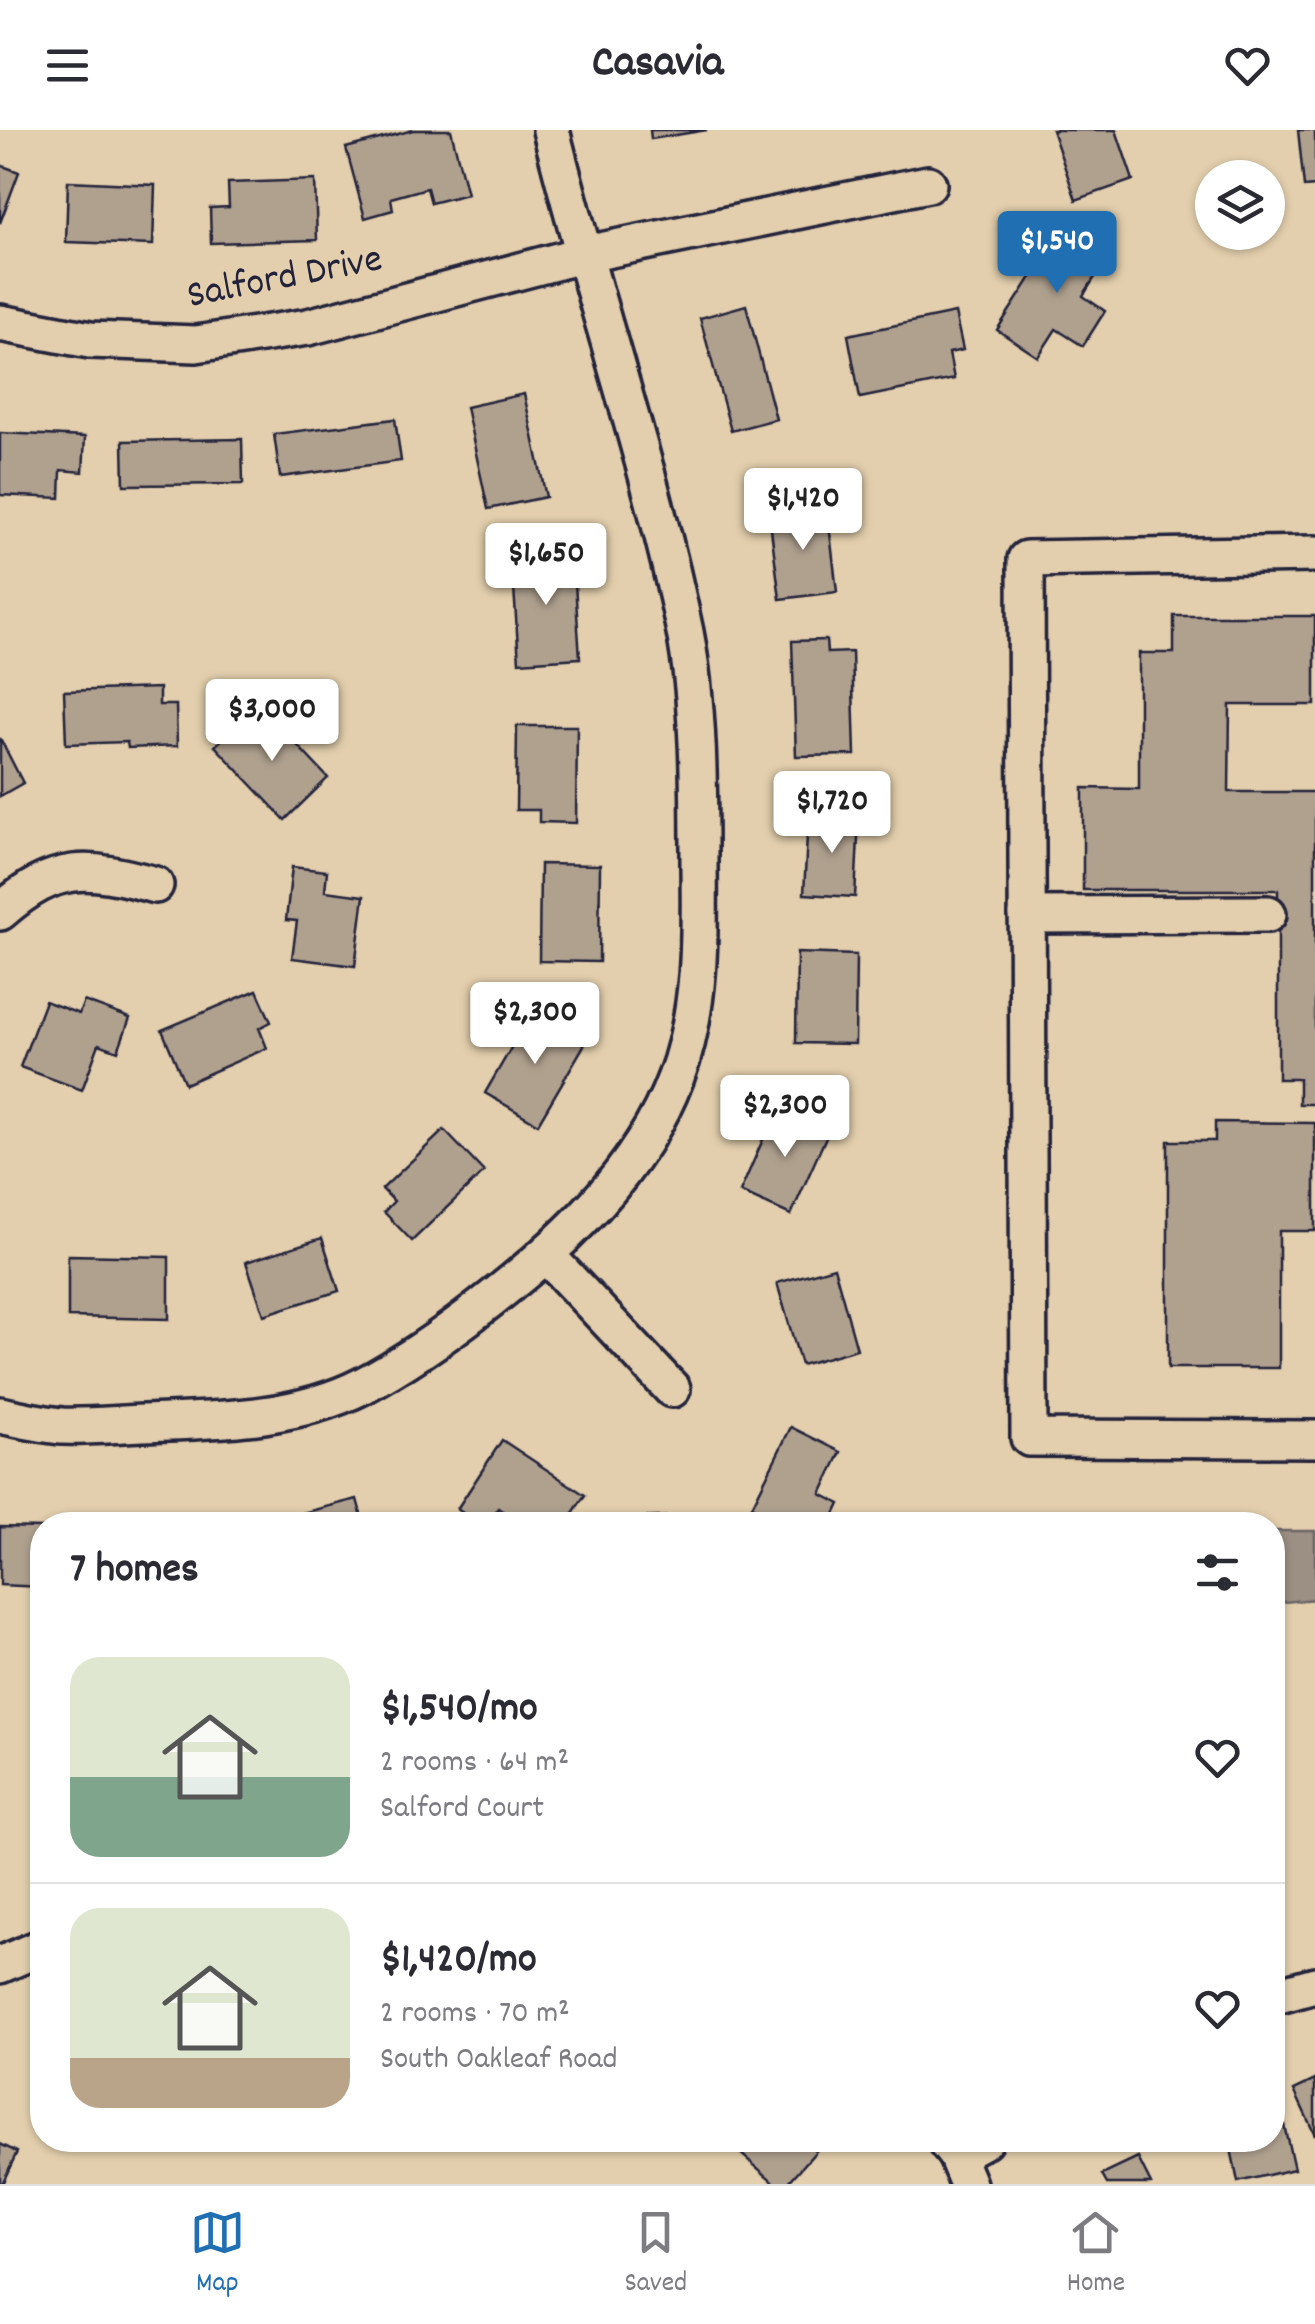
<!DOCTYPE html>
<meta charset="utf-8">
<style>
:root{--surface:#fff;--page:#f2f2f3;--text:#2b2b33;--muted:#7c7c81;--line:#e1e1e2;--accent:#1f6fb2}
body{margin:0;font-family:Dekko,sans-serif;background:var(--page);color:var(--text);height:100vh;display:flex;flex-direction:column;font-size:38px;white-space:nowrap}
*{box-sizing:border-box;margin:0}
p{font-size:32px;color:var(--muted)}
.icon{flex:none;width:55px;height:55px;fill:none;stroke:currentColor;stroke-width:2;stroke-linecap:round;stroke-linejoin:round}
.map{position:relative;flex:1;overflow:hidden}
.side{position:absolute;left:30px;top:1382px;width:1255px;height:640px;display:flex;flex-direction:column;background:var(--surface);border-radius:40px;box-shadow:0 2px 8px #0004}
.side>*{flex:none}
.fabs{position:absolute;left:1195px;top:30px;display:grid;gap:20px}
.fabs a{display:grid;place-items:center;width:90px;height:90px;border-radius:50%;background:var(--surface);box-shadow:0 2px 8px #0004;font-size:50px}
.price{position:absolute;translate:-50% -85px;padding:0 22px;border-radius:10px;background:#fff;color:#222;font-size:32px;line-height:65px;filter:drop-shadow(0 2px 5px #0008)}
.price::after{content:'';position:absolute;left:50%;top:60px;width:30px;height:22px;margin-left:-15px;background:inherit;clip-path:polygon(0 0,100% 0,50% 100%)}
.price.current{background:var(--accent);color:#fff}
ul{padding:0;list-style:none}
li{display:flex;align-items:center;gap:30px;height:250px;padding:0 40px}
li+li{border-top:2px solid var(--line)}
li span{display:grid;place-items:center;flex:none;width:280px;height:200px;border-radius:30px;color:#555}
li>.icon{margin-inline-start:auto}
span .icon{width:120px;height:120px;fill:#fffc;stroke-width:1}
li b{font-size:42px}
h2{display:flex;justify-content:space-between;align-items:center;height:120px;padding:0 40px;font-size:42px}
header{display:flex;justify-content:space-between;align-items:center;height:130px;padding:0 40px;background:var(--surface);font-size:45px;font-weight:700}
.tabs{display:flex;justify-content:space-around;align-items:center;height:140px;border-top:2px solid var(--line);background:var(--surface);font-size:28px;color:var(--muted)}
.tabs a{display:grid;justify-items:center;gap:5px}
.tabs .current{color:var(--accent)}
.map>svg:first-child{display:block}
</style>
<header><svg class="icon" aria-label="menu" viewBox="0 0 24 24"><path d="M4 6h16M4 12h16M4 18h16"/></svg>Casavia<svg class="icon" aria-label="heart" viewBox="0 0 24 24"><path d="M12 20l-8-8c-3-5 5-10 8-4 3-6 11-1 8 4z"/></svg></header>
<div class="map">
<svg width="1315" height="2054" viewBox="0 0 1315 2054">
<rect width="100%" height="100%" fill="#e3cfad"/>
<filter id="ink" filterUnits="userSpaceOnUse"><feTurbulence type="fractalNoise" baseFrequency=".01" numOctaves="2"/><feDisplacementMap in="SourceGraphic" scale="20" xChannelSelector="R" yChannelSelector="G"/><feConvolveMatrix kernelMatrix="1 2 1 2 8 2 1 2 1" color-interpolation-filters="sRGB"/></filter>
<g filter="url(#ink)">
<path fill="#9c8f83" stroke="#6b6366" stroke-width="2.5" d="M1273,1401H1315V1469L1273,1473Z"/>
<g fill="#b0a18f" stroke="#22223b" stroke-width="2.5">
<path d="M413,0H451L467,64L431,73L427,58L391,68L393,80L365,88L346,18Z"/>
<path d="M650,0H707L651,9Z"/>
<path d="M1052,0H1116L1133,50L1076,70Z"/>
<path d="M1298,0H1315V56L1304,57Z"/>
<path d="M0,35L19,42L0,93Z"/>
<path d="M315,50L317,110L211,113L210,78L229,77L228,53Z"/>
<path d="M68,51L155,55L153,115L66,112Z"/>
<path d="M1064,96L1109,125L1083,166L1105,181L1083,216L1056,199L1038,227L997,200Z"/>
<path d="M746,175L776,289L731,301L700,188Z"/>
<path d="M955,183L963,220L949,223L954,249L860,268L848,205Z"/>
<path d="M524,264L546,367L488,379L466,277Z"/>
<path d="M395,289L401,331L280,347L274,304Z"/>
<path d="M0,303L85,307L83,342L61,340L60,368L0,365Z"/>
<path d="M242,309L243,354L124,355L123,311Z"/>
<path d="M827,377L837,462L780,469L769,384Z"/>
<path d="M573,424L580,528L519,532L512,428Z"/>
<path d="M1174,486H1315V575H1230L1229,662H1315V974H1299V949H1278V760H1083V658L1139,659V523H1174Z"/>
<path d="M826,510L827,523L852,522L855,625L796,626L792,511Z"/>
<path d="M159,558V575H176L177,616L128,618L127,612L66,614L64,561Z"/>
<path d="M269,585L328,648L285,690L215,616L245,587L256,598Z"/>
<path d="M517,596H577L576,693L539,692V680H516Z"/>
<path d="M0,608L23,653L0,666Z"/>
<path d="M808,685L859,688L855,767L804,764Z"/>
<path d="M540,734L600,735L599,832L539,831Z"/>
<path d="M292,737L327,741L325,761L364,766L355,836L292,828L297,791L286,790Z"/>
<path d="M797,823L856,825L855,914L796,913Z"/>
<path d="M257,860L271,892L259,898L267,918L185,954L162,900Z"/>
<path d="M45,871L79,884L84,871L130,888L118,921L99,914L82,960L20,937Z"/>
<path d="M533,880L586,912L538,994L485,963Z"/>
<path d="M778,975L830,998L791,1085L740,1062Z"/>
<path d="M1215,992L1315,993V1101H1279V1238H1168V1011H1215Z"/>
<path d="M444,1000L484,1042L412,1111L384,1082L394,1071L382,1059Z"/>
<path d="M322,1108L339,1161L264,1185L246,1132Z"/>
<path d="M68,1125L169,1127V1189L68,1187Z"/>
<path d="M834,1137L857,1219L801,1235L777,1153Z"/>
<path d="M791,1297L841,1322L821,1364L840,1374L830,1395H790L752,1376Z"/>
<path d="M502,1310L585,1365L565,1395L553,1390L549,1395H522L498,1378L487,1395H481L457,1379Z"/>
<path d="M357,1369L364,1395H276L275,1390Z"/>
<path d="M715,1385V1395H630V1388Z"/>
<path d="M0,1397L42,1398V1457L0,1455Z"/>
<path d="M37,1646H42V1704H41Z"/>
<path d="M1315,1950V2005L1294,1960Z"/>
<path d="M1277,1964L1294,2039L1238,2052L1230,2014L1243,2010H1272V1965Z"/>
<path d="M725,2010H804L816,2021L787,2054H776Z"/>
<path d="M0,2014L17,2022L2,2054H0Z"/>
<path d="M1138,2028L1151,2054H1107L1102,2045Z"/>
</g>
<g fill="none" stroke-linecap="round" stroke-linejoin="round">
<defs>
<g id="minor">
<path d="M0,193L90,210L196,214L308,197L581,125L928,54"/>
<path d="M1315,424L1026,429L1029,1308L1315,1309"/>
<path d="M0,782C57,732 87,737 155,755"/>
<path d="M1027,785L1268,784"/>
<path d="M547,1126L672,1259"/>
<path d="M0,1285C20,1289 41,1294 62,1296C88,1297 116,1294 143,1293C216,1290 295,1290 362,1256C403,1234 445,1205 481,1177C560,1116 640,1044 676,947C701,880 700,806 699,735C699,662 699,574 685,502C650,332 592,168 551,0"/>
<path d="M0,1835L42,1817"/>
<path d="M1272,1867L1315,1855"/>
<path d="M944,2010L956,2025L968,2054"/>
<path d="M956,2025L984,2010"/>
</g>
</defs>
<use href="#minor" stroke="#22223b" stroke-width="42"/>
<use href="#minor" stroke="#e3cfad" stroke-width="35"/>
</g>
</g>
<g text-anchor="middle" dominant-baseline="central" stroke-width="8" stroke-linejoin="round" paint-order="stroke">
<g font-size="40" fill="#22223b" stroke="#e3cfad">
<text transform="translate(285 150) rotate(-11)">Salford Drive</text>
</g>
</g>
</svg>
<div class="fabs">
<a><svg class="icon" aria-label="layers" viewBox="0 0 24 24"><path d="M12 4l9 5-9 5-9-5zM3 14l9 5 9-5"/></svg></a>
</div>
<b class="price current" style="left:1057px;top:166px">$1,540</b>
<b class="price" style="left:803px;top:423px">$1,420</b>
<b class="price" style="left:546px;top:478px">$1,650</b>
<b class="price" style="left:272px;top:634px">$3,000</b>
<b class="price" style="left:832px;top:726px">$1,720</b>
<b class="price" style="left:535px;top:937px">$2,300</b>
<b class="price" style="left:785px;top:1030px">$2,300</b>
<section class="side">
<h2>7 homes<svg class="icon" aria-label="filters" viewBox="0 0 24 24"><path d="M4 7h16M4 17h16"/><circle cx="9" cy="7" r="2"/><circle cx="15" cy="17" r="2"/></svg></h2>
<ul>
<li><span style="background:linear-gradient(#dfe7d0 60%,#7fa58c 0)"><svg class="icon" aria-label="home" viewBox="0 0 24 24"><path d="M3 11l9-7 9 7M6 9v11h12V9"/></svg></span><div><b>$1,540/mo</b><p>2 rooms · 64 m²</p><p>Salford Court</p></div><svg class="icon" aria-label="heart" viewBox="0 0 24 24"><path d="M12 20l-8-8c-3-5 5-10 8-4 3-6 11-1 8 4z"/></svg></li>
<li><span style="background:linear-gradient(#dfe7d0 75%,#b9a48a 0)"><svg class="icon" aria-label="home" viewBox="0 0 24 24"><path d="M3 11l9-7 9 7M6 9v11h12V9"/></svg></span><div><b>$1,420/mo</b><p>2 rooms · 70 m²</p><p>South Oakleaf Road</p></div><svg class="icon" aria-label="heart" viewBox="0 0 24 24"><path d="M12 20l-8-8c-3-5 5-10 8-4 3-6 11-1 8 4z"/></svg></li>
</ul>
</section>
</div>
<nav class="tabs">
<a class="current"><svg class="icon" aria-label="map" viewBox="0 0 24 24"><path d="M3 6l6-2 6 2 6-2v14l-6 2-6-2-6 2zM9 4v14M15 6v14"/></svg>Map</a>
<a><svg class="icon" aria-label="saved" viewBox="0 0 24 24"><path d="M7 4h10v16l-5-4-5 4z"/></svg>Saved</a>
<a><svg class="icon" aria-label="home" viewBox="0 0 24 24"><path d="M3 11l9-7 9 7M6 9v11h12V9"/></svg>Home</a>
</nav>
